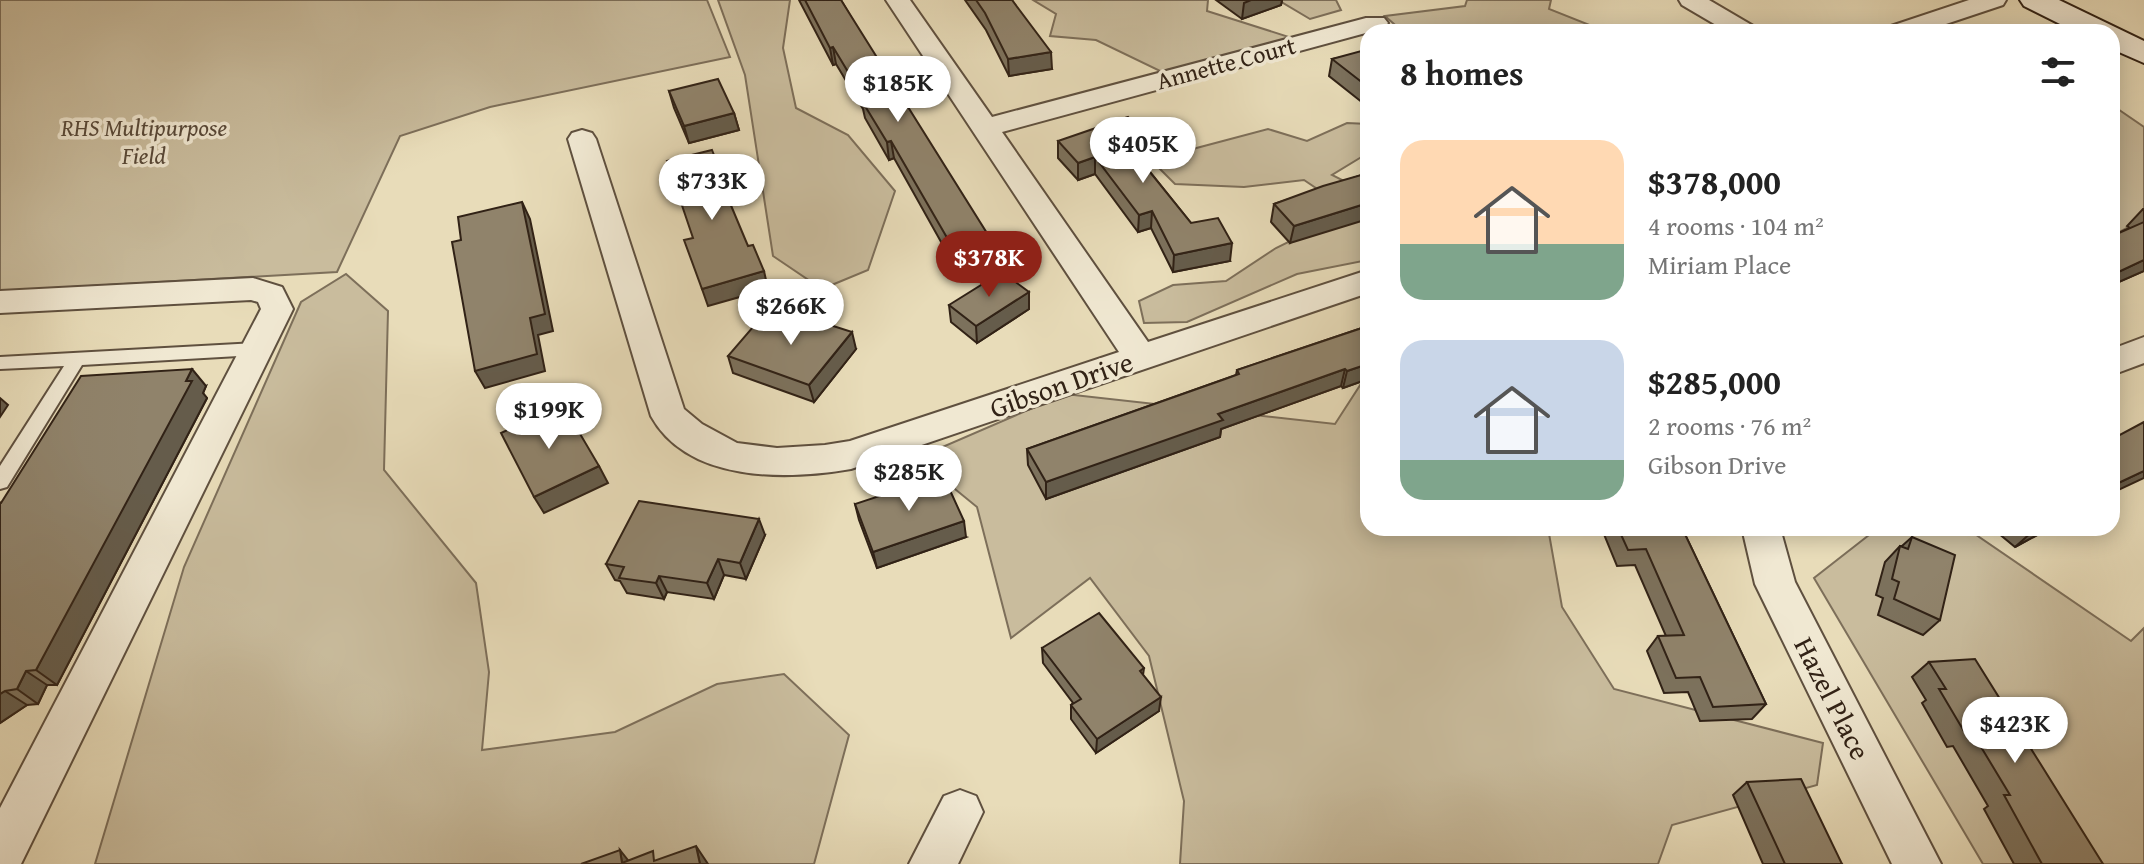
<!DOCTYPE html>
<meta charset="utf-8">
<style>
:root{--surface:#fff;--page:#f2f2f2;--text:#222;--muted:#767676;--accent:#8f2418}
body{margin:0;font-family:"Gentium Book Plus",serif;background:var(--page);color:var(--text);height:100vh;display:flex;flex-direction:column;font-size:30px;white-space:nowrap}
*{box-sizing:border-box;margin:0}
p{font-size:26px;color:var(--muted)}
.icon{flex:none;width:44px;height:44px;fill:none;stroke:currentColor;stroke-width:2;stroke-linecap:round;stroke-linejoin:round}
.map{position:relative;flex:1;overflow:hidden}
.side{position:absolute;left:1360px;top:24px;width:760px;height:512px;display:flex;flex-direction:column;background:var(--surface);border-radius:24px;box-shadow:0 4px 20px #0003}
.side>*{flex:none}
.price{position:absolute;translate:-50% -68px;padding:0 18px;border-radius:28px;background:#fff;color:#222;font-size:26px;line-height:52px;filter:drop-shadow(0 2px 4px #0008)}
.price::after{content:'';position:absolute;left:50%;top:48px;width:24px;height:18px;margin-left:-12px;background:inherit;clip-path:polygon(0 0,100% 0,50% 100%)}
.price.selected{background:var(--accent);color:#fff}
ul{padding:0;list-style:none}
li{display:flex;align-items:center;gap:24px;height:200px;padding:0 40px}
li span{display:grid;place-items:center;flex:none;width:224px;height:160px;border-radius:24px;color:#555}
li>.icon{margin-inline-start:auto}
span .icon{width:96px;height:96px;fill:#fffc;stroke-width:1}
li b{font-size:34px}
h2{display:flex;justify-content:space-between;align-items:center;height:96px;padding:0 40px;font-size:34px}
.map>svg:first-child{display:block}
</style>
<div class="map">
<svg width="2144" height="864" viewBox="0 0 2144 864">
<rect width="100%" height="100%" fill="#e8dcb9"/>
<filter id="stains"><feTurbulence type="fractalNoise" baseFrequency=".0025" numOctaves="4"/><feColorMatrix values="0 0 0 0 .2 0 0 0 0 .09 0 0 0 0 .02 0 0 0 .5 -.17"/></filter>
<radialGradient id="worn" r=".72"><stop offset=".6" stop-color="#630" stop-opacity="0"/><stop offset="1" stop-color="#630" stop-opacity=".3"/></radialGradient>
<g fill="#c9bc9d" stroke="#7d6f5a" stroke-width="2">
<path d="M0,0H707L730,57L490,107L400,136L337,272L0,291Z"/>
<path d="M718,0H790L783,48L796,108L848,135L895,191L868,270L822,289L773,256L745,75Z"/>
<path d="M1033,0H1208L1207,11L1289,37L1230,61L1160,71L1096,40L1050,36L1056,14Z"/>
<path d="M1278,0H1336L1341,10L1310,19Z"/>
<path d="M1467,0H1551L1549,9L1597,28L1598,32H1403L1385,16L1465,6Z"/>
<path d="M2112,105L2144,127V219L2112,236Z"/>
<path d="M1347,123L1368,124V153L1332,175L1356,187L1368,199V260L1297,274L1187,322L1144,323L1139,301L1173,285L1226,281L1276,248L1341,216L1332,199L1304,180L1244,187L1175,184L1157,166L1189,150L1268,129L1307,141Z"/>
<path d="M346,274L388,311L384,470L476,583L489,672L482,750L615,732L717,684L784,674L849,735L814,864H95L184,567L301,302Z"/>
<path d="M1368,373V528H1548L1562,607L1614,689L1823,743L1817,785L1672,825L1658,864H1180L1184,801L1149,656L1090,578L1011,638L977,507L917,458L1065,394L1335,424Z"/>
<path d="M1878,528H1966L2131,641L2144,628V864H1983L1814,578Z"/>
</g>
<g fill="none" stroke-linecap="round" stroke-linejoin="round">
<defs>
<path id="lane" d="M258,343L266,349L258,355L82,365L7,487L0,489V466L64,366L0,369V357Z"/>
<g id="street">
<path d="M886,0H910L992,117L1366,18H1384L1388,23L1384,28L1002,132L1148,342L1368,270V293L851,469C787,480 688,483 651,416L568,139L572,133L582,130L592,133L596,139L684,409L702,424L737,443L777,448L825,445L850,441L1119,352Z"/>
<path d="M1679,0H1709L1755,27L1759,32H1728L1682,5Z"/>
<path d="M1969,0H2006L2003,5L1922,32H1884L1888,27Z"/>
<path d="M253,278L282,287L293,309L21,864H0V808L261,309L258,302L251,300L0,313V291Z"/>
<path d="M2144,337V363L2112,375V349Z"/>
<path d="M1742,528H1780L1795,582L1941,864H1892L1755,584Z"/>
<path d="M960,790L976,796L983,812L958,864H909L944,796Z"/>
</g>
<path id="secondary" d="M2020,0H2059L2144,41V63L2112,49V32H2076L2024,6Z"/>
</defs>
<use href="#lane" stroke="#5f503f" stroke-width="4"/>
<use href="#street" stroke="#5f503f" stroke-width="4"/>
<use href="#secondary" stroke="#312216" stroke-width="4"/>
<use href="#lane" fill="#f0e8d2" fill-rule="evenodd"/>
<use href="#street" fill="#f0e8d2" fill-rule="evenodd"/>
<use href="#secondary" fill="#f0e8d2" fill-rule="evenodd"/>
</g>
<g fill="#7c715c" stroke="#312216" stroke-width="2">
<path d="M799,0H841L991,255L954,265L894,158L889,160L865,118L863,109L836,64L833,65Z"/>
<path d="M965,0H1012L1052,69L1009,76L986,30Z"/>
<path d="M1216,0H1282L1281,5L1242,19Z"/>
<path d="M1368,52V107L1329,76L1332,59Z"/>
<path d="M669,91L734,113L739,130L689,143L674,108Z"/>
<path d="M1058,141L1148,155L1139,158L1191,223L1230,261L1173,272L1151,228L1138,232L1095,174L1078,180L1058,158Z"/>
<path d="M1368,173L1290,243L1271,222L1274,204Z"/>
<path d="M2143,209H2144V271L2112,285V236L2130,228L2127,226Z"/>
<path d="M1029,292V309L977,343L951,322L949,305Z"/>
<path d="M799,324L856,349L814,402L733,373L728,356Z"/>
<path d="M1368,326V379L1343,388L1341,386L1221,429L1220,437L1046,499L1028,465L1027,449L1236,375L1237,370Z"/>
<path d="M206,386L203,393L207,398L57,685H47L38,704L27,705L0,723V503Z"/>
<path d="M855,504L966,537L877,568L859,520Z"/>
<path d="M1606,528H1682L1766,704L1752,719L1700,721L1688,692L1664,693L1647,651L1658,636H1666L1635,565L1617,566L1603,532Z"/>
<path d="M1992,528H2050L2015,547Z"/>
<path d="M765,535L746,579L724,575L714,599L667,592L664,599L627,593L620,581L615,580L606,564Z"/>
<path d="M1912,537L1940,620L1923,635L1878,615L1883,598L1876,595L1885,562L1900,546H1902Z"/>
<path d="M1042,648L1144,668L1143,675L1159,711L1096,753L1071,719V705L1073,703L1043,663Z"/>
<path d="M1929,662L2103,864H2014L1984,809L1988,806L1953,746L1947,747L1922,703L1926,700L1912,677Z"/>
<path d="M1747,782L1842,864H1763L1733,795Z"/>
</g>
<g fill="#655c4b" stroke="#312216" stroke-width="2">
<path d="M1251,0H1282L1281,5L1242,19L1244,3Z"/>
<path d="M833,47L836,64L833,65L830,48Z"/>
<path d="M1051,52L1052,69L1009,76L1008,59Z"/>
<path d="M734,113L739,130L689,143L684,126Z"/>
<path d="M1149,138L1148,155L1128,162V145Z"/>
<path d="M891,141L894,158L889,160L887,142Z"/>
<path d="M1095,157V174L1078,180V163Z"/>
<path d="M522,202L530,219L553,331L538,335L545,371L485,388L475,371L530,318Z"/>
<path d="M1368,203V219L1290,243L1294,226Z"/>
<path d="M1152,211L1151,228L1138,232L1139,215Z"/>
<path d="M990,238L991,255L954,265L953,248Z"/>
<path d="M1232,243L1230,261L1173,272L1174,255Z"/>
<path d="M2144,260V271L2112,285V275Z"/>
<path d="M764,271L768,289L708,306L702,289Z"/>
<path d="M1029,292V309L977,343L976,326Z"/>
<path d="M852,332L856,349L814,402L809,385Z"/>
<path d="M1368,364V379L1343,388L1347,371Z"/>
<path d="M192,369L206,386L203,393L207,398L57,685L36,670Z"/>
<path d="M1345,369L1341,386L1221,429L1220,437L1046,499V482L1218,414Z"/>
<path d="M0,398L8,405L0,417Z"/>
<path d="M599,466L608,483L544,513L534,497Z"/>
<path d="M2144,471V478L2112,493V486Z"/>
<path d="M759,519L765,535L746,579L740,563Z"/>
<path d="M964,521L966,537L877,568L873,552Z"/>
<path d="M2038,528H2050L2015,547L2033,531Z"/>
<path d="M718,559L724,575L714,599L707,583Z"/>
<path d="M659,576L667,592L664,599L656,583Z"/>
<path d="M26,671L47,685L38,704L17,689Z"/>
<path d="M5,691L27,705L0,723V694Z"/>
<path d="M1161,697L1159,711L1096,753L1097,739Z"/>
<path d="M696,846L708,864H700Z"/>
<path d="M620,850L631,864L622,863Z"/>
</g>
<g fill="#90836b" stroke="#312216" stroke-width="2">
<path d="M805,0H841L990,238L953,248L891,141L887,142L862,101L865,100L833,47L830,48Z"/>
<path d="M976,0H1012L1051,52L1008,59L985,13Z"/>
<path d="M1365,50L1368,52V87L1332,59Z"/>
<path d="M718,79L734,113L684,126L669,91Z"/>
<path d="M1128,117L1149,138L1128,145L1191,223L1218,218L1232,243L1174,255L1152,211L1139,215L1095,157L1078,163L1058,141Z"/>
<path d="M712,150L725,183L722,184L748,246L753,245L764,271L702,289L684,240L693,238L667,161Z"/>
<path d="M1368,173V203L1294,226L1274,204L1323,186Z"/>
<path d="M522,202L545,314L530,318L537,354L475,371L452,242L461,240L458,217Z"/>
<path d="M2144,222V260L2112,275V236Z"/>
<path d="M1002,272L1029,292L976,326L949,305Z"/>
<path d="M765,313L799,324L805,317L852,332L809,385L728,356Z"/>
<path d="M1368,326V364L1347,371L1345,369L1218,414L1223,420L1046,482L1027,449L1228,378L1239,374L1237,370Z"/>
<path d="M192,369L186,381H192L36,670L26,671L17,689L5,691L0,694V503H1L81,376Z"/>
<path d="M563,405L599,466L534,497L501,433Z"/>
<path d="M2144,422V471L2112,486V439Z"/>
<path d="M943,475L964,521L873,552L855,504Z"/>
<path d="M639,501L759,519L740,563L718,559L707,583L659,576L656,583L619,578L624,567L606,564Z"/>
<path d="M1618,528H1682L1766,704L1713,707L1700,677L1676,678L1658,636L1684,635L1646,549L1628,550Z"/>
<path d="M1912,537L1955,555L1940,620L1894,599L1899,582L1892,579L1900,546L1908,549Z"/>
<path d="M1099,613L1144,668L1140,671L1161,697L1097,739L1071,705L1081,699L1042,648Z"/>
<path d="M1975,659L2103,864H2042L2004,795H2010L1972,732L1965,733L1939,689H1946L1929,662Z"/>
<path d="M1801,779L1842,864H1785L1747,782Z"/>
<path d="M696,846L700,864H581L620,850L622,863L653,851L654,861Z"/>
</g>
<g text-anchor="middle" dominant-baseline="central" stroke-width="7" stroke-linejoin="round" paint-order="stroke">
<g font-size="24" fill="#312216" stroke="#f0e8d2">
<text transform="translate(1226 63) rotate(-15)">Annette Court</text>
</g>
<g font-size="24" font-style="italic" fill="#574838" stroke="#f0e8d2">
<text x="144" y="127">RHS Multipurpose<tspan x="144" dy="28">Field</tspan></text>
</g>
<g font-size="28" fill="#312216" stroke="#f0e8d2">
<text transform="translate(1061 384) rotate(-19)">Gibson Drive</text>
<text transform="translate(1833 698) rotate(63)">Hazel Place</text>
</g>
</g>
<rect width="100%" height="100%" filter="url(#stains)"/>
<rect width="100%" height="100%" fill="url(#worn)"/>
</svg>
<b class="price" style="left:898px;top:124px">$185K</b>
<b class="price" style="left:1143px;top:185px">$405K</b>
<b class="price" style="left:712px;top:222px">$733K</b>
<b class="price selected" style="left:989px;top:299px">$378K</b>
<b class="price" style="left:791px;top:347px">$266K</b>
<b class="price" style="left:549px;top:451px">$199K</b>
<b class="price" style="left:909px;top:513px">$285K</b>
<b class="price" style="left:2015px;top:765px">$423K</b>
<section class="side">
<h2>8 homes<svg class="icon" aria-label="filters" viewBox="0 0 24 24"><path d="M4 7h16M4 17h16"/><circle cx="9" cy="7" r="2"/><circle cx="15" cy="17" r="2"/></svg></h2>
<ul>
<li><span style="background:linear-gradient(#ffd9b3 65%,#7fa58c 0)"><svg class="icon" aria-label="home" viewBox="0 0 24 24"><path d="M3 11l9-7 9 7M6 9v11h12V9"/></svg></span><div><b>$378,000</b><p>4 rooms · 104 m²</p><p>Miriam Place</p></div></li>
<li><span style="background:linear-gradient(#c9d6e8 75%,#7fa58c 0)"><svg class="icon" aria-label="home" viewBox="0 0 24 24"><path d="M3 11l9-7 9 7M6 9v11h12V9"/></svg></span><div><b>$285,000</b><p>2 rooms · 76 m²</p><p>Gibson Drive</p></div></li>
</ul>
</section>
</div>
